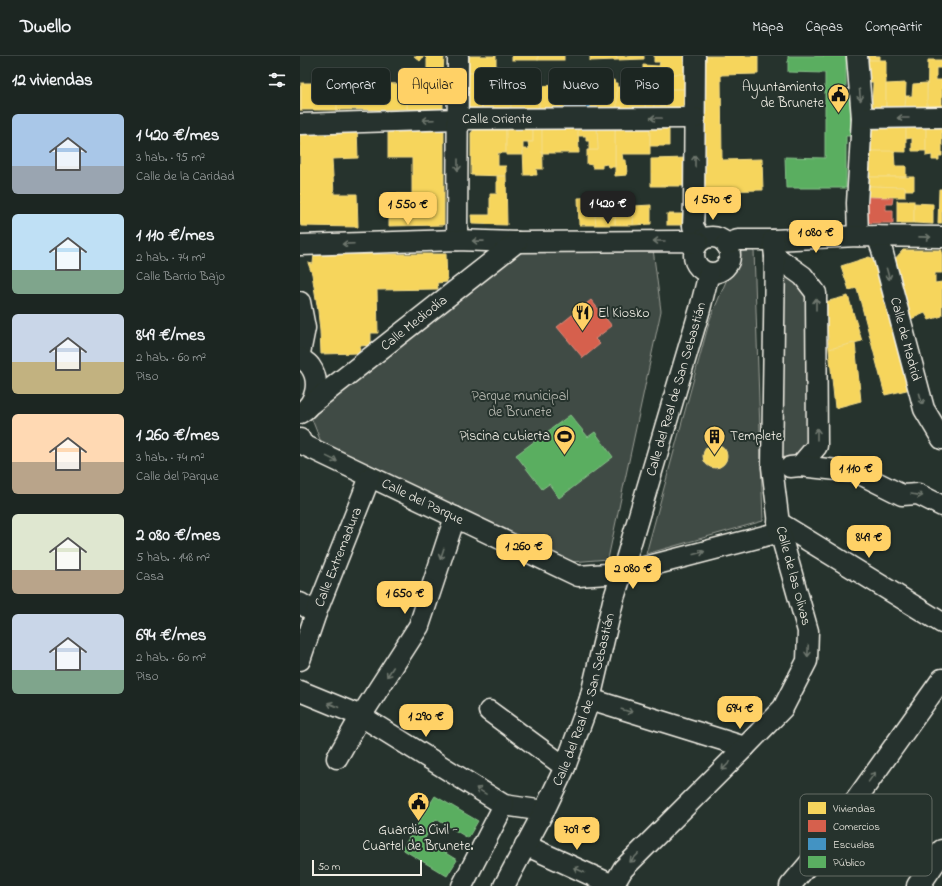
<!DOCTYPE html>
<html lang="es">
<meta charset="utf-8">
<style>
:root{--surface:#1c2622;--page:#29322f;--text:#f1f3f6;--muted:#a0a5a5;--line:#3a4340;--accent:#ffd166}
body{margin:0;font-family:"Indie Flower",sans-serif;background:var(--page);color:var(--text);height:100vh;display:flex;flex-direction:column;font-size:15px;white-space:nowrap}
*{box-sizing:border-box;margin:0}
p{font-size:13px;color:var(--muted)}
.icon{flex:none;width:22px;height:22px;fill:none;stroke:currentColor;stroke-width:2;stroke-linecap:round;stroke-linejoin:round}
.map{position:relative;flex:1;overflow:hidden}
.sheet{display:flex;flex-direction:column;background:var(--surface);width:300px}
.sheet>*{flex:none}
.banner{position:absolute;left:12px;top:12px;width:380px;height:36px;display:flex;gap:8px}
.scale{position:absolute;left:12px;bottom:10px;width:110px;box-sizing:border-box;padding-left:4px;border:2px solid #f4f1e8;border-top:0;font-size:11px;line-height:14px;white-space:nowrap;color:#f4f1e8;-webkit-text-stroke:3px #26332d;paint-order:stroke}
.price{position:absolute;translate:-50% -34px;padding:0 9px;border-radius:8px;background:var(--accent);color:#111;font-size:13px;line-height:26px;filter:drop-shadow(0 1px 2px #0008)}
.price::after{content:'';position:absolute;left:50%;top:24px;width:12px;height:9px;margin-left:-6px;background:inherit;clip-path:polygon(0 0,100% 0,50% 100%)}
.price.active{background:#222;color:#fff}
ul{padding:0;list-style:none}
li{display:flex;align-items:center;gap:12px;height:100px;padding:0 12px}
li span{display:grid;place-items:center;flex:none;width:112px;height:80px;border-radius:6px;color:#555}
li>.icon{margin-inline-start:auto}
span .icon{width:48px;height:48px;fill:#fffc;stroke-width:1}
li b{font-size:17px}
h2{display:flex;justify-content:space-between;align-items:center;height:48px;padding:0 12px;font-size:17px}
.chip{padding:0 14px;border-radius:6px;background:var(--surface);box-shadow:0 1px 3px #0004,0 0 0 1px var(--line);font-size:14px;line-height:36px}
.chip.active{background:var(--accent);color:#111}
header{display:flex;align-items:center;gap:24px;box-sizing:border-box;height:56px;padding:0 20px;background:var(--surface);border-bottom:1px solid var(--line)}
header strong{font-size:19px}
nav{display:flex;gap:22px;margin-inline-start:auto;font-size:14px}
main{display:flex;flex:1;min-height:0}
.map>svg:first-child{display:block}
</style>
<header>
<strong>Dwello</strong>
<nav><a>Mapa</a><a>Capas</a><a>Compartir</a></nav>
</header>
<main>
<section class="sheet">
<h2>12 viviendas<svg class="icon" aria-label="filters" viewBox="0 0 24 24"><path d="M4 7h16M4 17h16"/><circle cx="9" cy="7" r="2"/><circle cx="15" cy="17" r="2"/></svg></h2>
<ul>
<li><span style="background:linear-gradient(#a9c7e8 65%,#9aa5b1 0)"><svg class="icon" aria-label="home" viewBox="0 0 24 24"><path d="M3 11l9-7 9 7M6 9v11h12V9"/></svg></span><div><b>1 420 €/mes</b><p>3 hab. · 95 m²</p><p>Calle de la Caridad</p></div></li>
<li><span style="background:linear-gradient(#bfe0f5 70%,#7fa58c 0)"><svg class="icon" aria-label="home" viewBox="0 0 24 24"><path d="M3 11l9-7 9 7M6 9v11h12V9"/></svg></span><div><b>1 110 €/mes</b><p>2 hab. · 74 m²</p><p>Calle Barrio Bajo</p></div></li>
<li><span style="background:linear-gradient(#c9d6e8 60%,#c2b280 0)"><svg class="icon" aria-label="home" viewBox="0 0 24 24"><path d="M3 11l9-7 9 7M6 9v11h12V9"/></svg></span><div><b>849 €/mes</b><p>2 hab. · 60 m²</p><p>Piso</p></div></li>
<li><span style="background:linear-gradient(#ffd9b3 60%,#b9a48a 0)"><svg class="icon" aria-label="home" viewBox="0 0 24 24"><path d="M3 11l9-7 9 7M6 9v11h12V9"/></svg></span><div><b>1 260 €/mes</b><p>3 hab. · 74 m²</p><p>Calle del Parque</p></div></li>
<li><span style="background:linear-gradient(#dfe7d0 70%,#b9a48a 0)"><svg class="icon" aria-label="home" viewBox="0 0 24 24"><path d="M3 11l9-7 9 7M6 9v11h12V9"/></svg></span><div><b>2 080 €/mes</b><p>5 hab. · 148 m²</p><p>Casa</p></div></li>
<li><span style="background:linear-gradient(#c9d6e8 70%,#7fa58c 0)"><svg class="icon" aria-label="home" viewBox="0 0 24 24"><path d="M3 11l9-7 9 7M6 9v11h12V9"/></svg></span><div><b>694 €/mes</b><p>2 hab. · 60 m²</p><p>Piso</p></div></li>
</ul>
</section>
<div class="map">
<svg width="642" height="830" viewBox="0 0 642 830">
<rect width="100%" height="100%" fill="#26332d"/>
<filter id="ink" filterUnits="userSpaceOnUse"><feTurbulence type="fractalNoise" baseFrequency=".025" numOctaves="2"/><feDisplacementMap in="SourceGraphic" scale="8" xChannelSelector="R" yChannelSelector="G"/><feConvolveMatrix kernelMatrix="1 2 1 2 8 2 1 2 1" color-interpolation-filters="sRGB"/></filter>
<g filter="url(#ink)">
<g fill="#414b45" stroke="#9a9e96">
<path d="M225,192L353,193L361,255L308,503L272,506L21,386L11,361Z"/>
<path d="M454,194L463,465L346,498L410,263L427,223L439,208L437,196Z"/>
<path d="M475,200L516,237L517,390L500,410L472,411Z"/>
</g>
<g fill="#f6d55c" stroke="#f5dd86">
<path d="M114,0H144L143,17H127V3L124,0L120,5Z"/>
<rect x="169" y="0" width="27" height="17"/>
<rect x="212" y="0" width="26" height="4"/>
<rect x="238" y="0" width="26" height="4"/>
<path d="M290,0H317V4L290,5Z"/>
<path d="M317,0H344V3L317,4Z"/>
<path d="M354,0H385V18H343V9L359,10L360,6H354Z"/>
<path d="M400,0H458V18L421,19L422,104L462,103L463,134L402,135Z"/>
<path d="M561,0H580V4H565Z"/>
<path d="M567,4H586V54H572L573,26H567Z"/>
<path d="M628,4H642V12H636V24H642V53L627,54Z"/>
<path d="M117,17H143V54L107,53V28L113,27L117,22Z"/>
<path d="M169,17H196V28H211V54H169Z"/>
<path d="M343,18H349L348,24L354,23V53L345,54V43L343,42Z"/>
<path d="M361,18H385L386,33H369L368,52L354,53V26H361Z"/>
<path d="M314,24L315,27H317V54L290,53V27H293L292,25Z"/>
<rect x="1" y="27" width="36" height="27"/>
<path d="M37,27L107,28V53L37,54Z"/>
<path d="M606,27L605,53L586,54V28Z"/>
<path d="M627,27V54L605,53L606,40H612L613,28Z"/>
<path d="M211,29H231L232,40L238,39L239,54H211Z"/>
<path d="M265,29V53L239,54V30Z"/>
<rect x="0" y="30" width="1" height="24"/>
<path d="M317,31H343V42L345,43V54H317Z"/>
<path d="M369,33H386L387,54L368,52Z"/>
<path d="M567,67L606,69V96L568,95Z"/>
<path d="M626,68V95H612V82L606,83V69Z"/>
<path d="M626,68L642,69V100H639V104H632V99L626,100Z"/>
<path d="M177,70L206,71V97H198V110H206V120L171,119V77Z"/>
<path d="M315,70L350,71V98H322L323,104H326L327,119L315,120Z"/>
<path d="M315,70V111H308L307,108L302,109V112H293L292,109L287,108V94H298L297,71Z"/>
<path d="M369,70V90H350V71Z"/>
<path d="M57,71L58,102L32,103L34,138H57L58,171L1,170L0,167V73Z"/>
<path d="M144,71V169L89,170V138H112V102H88V72Z"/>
<path d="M206,71H233V86H223V99H206Z"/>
<path d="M233,71H242L243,113H236L237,119H224L223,93H229L228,86H233Z"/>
<path d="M242,71H278L279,97H242Z"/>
<path d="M278,71H297L298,94H289V85H286V80H278Z"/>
<path d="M568,95H594L595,110H606V121H567Z"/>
<path d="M387,102V130H351V103Z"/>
<path d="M197,120H206L207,169L172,168L171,159H190V138H197Z"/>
<path d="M567,121H614V134H605V131L568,130Z"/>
<path d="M568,130L605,131V141H567Z"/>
<path d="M639,133H642V167H638Z"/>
<path d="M297,141V159H295L296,169H279L278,142Z"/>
<rect x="597" y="145" width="17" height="22"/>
<path d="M614,147L633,148V168L614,167Z"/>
<path d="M351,149V168L333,169L334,150Z"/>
<path d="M315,150H334L333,169H315Z"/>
<path d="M315,158V169H296L295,159Z"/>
<rect x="367" y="158" width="20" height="11"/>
<path d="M603,194H642V217H635V227L642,226V260L629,264L625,257L611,263L593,205Z"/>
<path d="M14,198H146L147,226L137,227L138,233L77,234L78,277H71V289L60,290L59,297L21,298L20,275L18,255L12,218L8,207L13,208Z"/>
<path d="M569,201L579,205L611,333L585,339L557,232L549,234L541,210Z"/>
<path d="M548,240L562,285L529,293L525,246Z"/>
<path d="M555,287L561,345L535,352L529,293Z"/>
<circle cx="415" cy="400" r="12"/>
</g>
<g fill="#d6604d" stroke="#df8c7c">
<path d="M567,141L593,142L592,148H586V154H593V167H570L567,164Z"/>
<path d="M291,244L312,270L295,283L300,288L283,302L257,271Z"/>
</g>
<path fill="#4393c3" stroke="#78afce" d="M265,26L290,27V53H265Z"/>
<g fill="#5aae61" stroke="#88c28a">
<path d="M488,0H546V39H552V80H546V132H486L485,101L525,102V17L488,16Z"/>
<path d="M270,359L288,381L295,376L313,401L259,442L249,428L242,433L216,399Z"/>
<path d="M135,740L178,765L168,782L136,763L124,784L157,804L147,820L102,793Z"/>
</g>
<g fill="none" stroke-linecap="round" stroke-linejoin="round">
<defs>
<g id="minor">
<path d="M395,0L394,147L393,170L401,184"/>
<path d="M557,0L562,62L557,147L558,180"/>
<path d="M562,62L642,61"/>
<path id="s1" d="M0,68L158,63L395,62"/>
<path id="s2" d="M577,180L582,194L624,353L642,383"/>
<circle cx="412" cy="199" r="18"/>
<path d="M157,184L158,0"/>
<path d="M426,188L438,184H473L558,180L642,181"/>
<path d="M0,189L157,184L217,186L382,185L398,187"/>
<path d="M475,200L503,220L516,237L517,390L500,410"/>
<path d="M0,246L5,272L0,297"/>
<path d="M0,302C3,304 8,307 10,310C21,325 16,348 0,357"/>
<path id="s3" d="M11,348L217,186"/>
<path id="s4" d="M0,383L2,388L278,520L322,517L480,476"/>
<path d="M490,411L500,410L556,416L602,439L618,438L642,450"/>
<path d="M478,466L642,567"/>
<path d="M0,547L16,557"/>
<path id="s5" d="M0,604L16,557L70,421"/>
<path d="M0,635L61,660L204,749L244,755"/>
<path d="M290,643L445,691"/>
<path d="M189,655L265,711"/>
<path d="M37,702L61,660L119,570L155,461"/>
<path d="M225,789L315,830"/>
<path d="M162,830L204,749"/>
<path id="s6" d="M204,830L244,755L265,711L290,643L313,545L322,517L400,253L409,217"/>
<path d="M313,830L323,813L445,691L483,652L507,605L508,575L480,476L472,411L475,200L473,184"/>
<path d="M490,830L518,797L642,623"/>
</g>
<path id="highway" d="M618,830L642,795"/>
</defs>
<use href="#minor" stroke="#f4f1e8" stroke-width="23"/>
<use href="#highway" stroke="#f4f1e8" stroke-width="25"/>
<use href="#minor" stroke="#26332d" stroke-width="20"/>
<use href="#highway" stroke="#26332d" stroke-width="22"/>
</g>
<defs><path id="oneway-shaft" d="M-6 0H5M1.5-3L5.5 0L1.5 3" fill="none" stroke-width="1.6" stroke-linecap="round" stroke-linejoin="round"/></defs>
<g stroke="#6e766e">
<use href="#oneway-shaft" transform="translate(560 39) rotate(85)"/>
<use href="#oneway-shaft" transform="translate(356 62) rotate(180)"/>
<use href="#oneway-shaft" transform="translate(603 62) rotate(180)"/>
<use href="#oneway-shaft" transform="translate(128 64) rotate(178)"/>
<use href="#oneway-shaft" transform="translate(395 105) rotate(-90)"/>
<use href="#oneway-shaft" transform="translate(158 109) rotate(90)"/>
<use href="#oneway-shaft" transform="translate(625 181) rotate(1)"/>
<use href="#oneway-shaft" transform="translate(178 185) rotate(-179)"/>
<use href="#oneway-shaft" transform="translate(359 185) rotate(180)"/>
<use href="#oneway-shaft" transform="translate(48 188) rotate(178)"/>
<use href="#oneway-shaft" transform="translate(588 218) rotate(75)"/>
<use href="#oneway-shaft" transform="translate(516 248) rotate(-90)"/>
<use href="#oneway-shaft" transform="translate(621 343) rotate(75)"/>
<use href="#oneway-shaft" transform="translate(517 378) rotate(-90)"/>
<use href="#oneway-shaft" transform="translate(32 403) rotate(26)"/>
<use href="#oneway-shaft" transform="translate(617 439) rotate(9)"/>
<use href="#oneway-shaft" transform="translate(399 497) rotate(-15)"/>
<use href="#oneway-shaft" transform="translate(142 498) rotate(108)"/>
<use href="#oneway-shaft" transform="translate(508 595) rotate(92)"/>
<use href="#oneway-shaft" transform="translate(90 616) rotate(123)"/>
<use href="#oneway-shaft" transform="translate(33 649) rotate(-157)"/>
<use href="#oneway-shaft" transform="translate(327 655) rotate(17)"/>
<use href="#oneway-shaft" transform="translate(426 710) rotate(135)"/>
<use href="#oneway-shaft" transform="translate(572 721) rotate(-55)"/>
<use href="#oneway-shaft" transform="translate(181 735) rotate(-148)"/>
<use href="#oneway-shaft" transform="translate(334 802) rotate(135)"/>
<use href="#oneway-shaft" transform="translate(279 814) rotate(-156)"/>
</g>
</g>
<defs>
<symbol id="civic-pin" viewBox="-11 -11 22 30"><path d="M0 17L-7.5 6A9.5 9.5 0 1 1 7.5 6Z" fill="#ffd166" stroke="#26332d"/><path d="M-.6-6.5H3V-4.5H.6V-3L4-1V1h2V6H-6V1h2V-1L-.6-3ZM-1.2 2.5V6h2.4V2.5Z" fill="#111"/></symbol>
<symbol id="restaurant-pin" viewBox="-11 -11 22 30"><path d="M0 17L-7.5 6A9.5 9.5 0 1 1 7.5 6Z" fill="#ffd166" stroke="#26332d"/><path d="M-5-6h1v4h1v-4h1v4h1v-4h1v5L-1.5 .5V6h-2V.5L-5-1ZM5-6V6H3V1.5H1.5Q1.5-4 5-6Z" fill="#111"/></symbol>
<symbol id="stadium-pin" viewBox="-11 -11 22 30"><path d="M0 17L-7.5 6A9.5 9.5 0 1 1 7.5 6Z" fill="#ffd166" stroke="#26332d"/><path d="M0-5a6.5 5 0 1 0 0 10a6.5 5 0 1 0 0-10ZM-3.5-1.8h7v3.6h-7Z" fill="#111"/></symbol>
<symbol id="building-pin" viewBox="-11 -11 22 30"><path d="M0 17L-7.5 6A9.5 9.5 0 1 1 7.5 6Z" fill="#ffd166" stroke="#26332d"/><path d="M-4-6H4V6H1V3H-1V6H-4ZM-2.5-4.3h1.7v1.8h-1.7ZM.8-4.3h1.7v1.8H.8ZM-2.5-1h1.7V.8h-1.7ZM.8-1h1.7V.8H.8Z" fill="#111"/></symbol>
</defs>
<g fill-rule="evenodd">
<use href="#civic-pin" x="526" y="26" width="25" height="34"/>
<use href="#restaurant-pin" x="270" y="244" width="25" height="34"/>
<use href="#stadium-pin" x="252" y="368" width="25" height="34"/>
<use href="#building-pin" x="402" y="368" width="25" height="34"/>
<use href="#civic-pin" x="106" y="734" width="25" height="34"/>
</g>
<g text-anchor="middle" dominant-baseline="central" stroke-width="4" stroke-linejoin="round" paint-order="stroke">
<g font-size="14" fill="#f4f1e8" stroke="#26332d" text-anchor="end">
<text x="524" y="31">Ayuntamiento<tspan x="524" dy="16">de Brunete</tspan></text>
<text x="298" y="257" text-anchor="start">El Kiosko</text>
<text x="250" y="380">Piscina cubierta</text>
<text x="430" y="380" text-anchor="start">Templete</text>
<text x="118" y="774" text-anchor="middle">Guardia Civil -<tspan x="118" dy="16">Cuartel de Brunete.</tspan></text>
</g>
<g font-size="14" fill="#f4f1e8" stroke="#26332d">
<text stroke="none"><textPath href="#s1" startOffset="197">Calle Oriente</textPath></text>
<text stroke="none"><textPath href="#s3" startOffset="131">Calle Mediodía</textPath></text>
<text stroke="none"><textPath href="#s2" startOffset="107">Calle de Madrid</textPath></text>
<text stroke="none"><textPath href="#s6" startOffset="528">Calle del Real de San Sebastián</textPath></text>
<text stroke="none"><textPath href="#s4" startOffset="139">Calle del Parque</textPath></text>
<text stroke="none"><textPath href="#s5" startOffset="110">Calle Extremadura</textPath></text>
<text transform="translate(493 520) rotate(75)">Calle de las Olivas</text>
<text stroke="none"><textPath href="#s6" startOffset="204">Calle del Real de San Sebastián</textPath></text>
</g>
<g font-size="14" fill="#bebfb7" stroke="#26332d">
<text x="220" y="340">Parque municipal<tspan x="220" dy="16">de Brunete</tspan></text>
</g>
</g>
<rect x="500" y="738" width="132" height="82" rx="6" fill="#26332d" stroke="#646c65" stroke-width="1"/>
<rect x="508" y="746" width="18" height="12" fill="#f6d55c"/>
<rect x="508" y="764" width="18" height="12" fill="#d6604d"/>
<rect x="508" y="782" width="18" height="12" fill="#4393c3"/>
<rect x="508" y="800" width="18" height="12" fill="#5aae61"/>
<g font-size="11" fill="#f4f1e8">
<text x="533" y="756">Viviendas</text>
<text x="533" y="774">Comercios</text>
<text x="533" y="792">Escuelas</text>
<text x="533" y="810">Público</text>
</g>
</svg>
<div class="scale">50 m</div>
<b class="price" style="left:413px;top:165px">1 570 €</b>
<b class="price active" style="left:308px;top:169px">1 420 €</b>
<b class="price" style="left:108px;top:170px">1 550 €</b>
<b class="price" style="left:516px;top:198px">1 080 €</b>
<b class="price" style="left:556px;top:434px">1 110 €</b>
<b class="price" style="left:569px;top:503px">849 €</b>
<b class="price" style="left:224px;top:512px">1 260 €</b>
<b class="price" style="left:333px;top:534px">2 080 €</b>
<b class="price" style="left:105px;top:559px">1 650 €</b>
<b class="price" style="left:440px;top:674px">694 €</b>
<b class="price" style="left:126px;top:682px">1 290 €</b>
<b class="price" style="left:277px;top:795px">709 €</b>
<div class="banner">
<a class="chip">Comprar</a>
<a class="chip active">Alquilar</a>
<a class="chip">Filtros</a>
<a class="chip">Nuevo</a>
<a class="chip">Piso</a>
</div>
</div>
</main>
